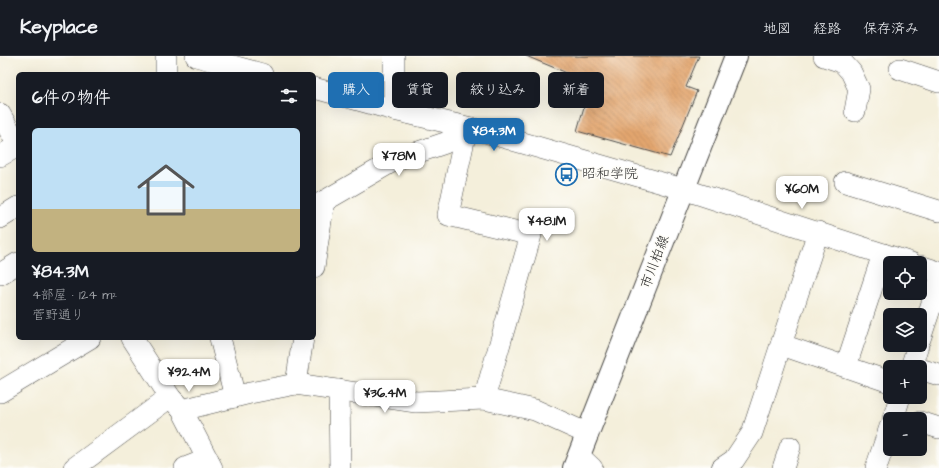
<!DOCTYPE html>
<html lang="ja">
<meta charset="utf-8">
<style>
:root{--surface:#171b24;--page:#242831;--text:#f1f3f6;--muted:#9ea1a6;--line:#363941;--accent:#1f6fb2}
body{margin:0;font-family:"Architects Daughter","Klee One",sans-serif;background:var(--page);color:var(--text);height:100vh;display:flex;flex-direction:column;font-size:15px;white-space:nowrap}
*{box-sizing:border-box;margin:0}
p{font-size:13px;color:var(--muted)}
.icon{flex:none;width:22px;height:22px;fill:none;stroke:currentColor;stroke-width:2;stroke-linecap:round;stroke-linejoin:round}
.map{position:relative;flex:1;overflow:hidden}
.panel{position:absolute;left:16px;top:16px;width:300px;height:268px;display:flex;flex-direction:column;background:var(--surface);border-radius:6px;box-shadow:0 4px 16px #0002}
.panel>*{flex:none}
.top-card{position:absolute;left:328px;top:16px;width:380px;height:36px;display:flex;gap:8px}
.tools{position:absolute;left:883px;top:200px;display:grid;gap:8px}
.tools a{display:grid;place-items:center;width:44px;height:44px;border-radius:6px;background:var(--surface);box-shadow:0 4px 16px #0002;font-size:20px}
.price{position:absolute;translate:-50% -34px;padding:0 9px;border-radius:8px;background:#fff;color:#222;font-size:13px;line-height:26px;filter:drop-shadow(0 1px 2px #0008)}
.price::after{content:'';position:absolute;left:50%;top:24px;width:12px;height:9px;margin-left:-6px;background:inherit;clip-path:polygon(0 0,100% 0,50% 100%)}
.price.selected{background:var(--accent);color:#fff}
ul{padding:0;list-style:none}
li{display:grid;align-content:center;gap:8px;height:212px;padding:0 16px}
li span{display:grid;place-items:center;height:124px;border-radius:6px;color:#555}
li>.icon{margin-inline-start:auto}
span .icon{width:72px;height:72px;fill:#fffc;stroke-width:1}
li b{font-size:17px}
h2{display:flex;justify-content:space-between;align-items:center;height:48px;padding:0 16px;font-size:17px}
.pill{padding:0 14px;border-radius:6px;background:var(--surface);box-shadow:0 4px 16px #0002;font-size:14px;line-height:36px}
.pill.selected{background:var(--accent);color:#fff}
header{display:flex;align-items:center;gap:24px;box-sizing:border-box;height:56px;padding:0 20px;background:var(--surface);border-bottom:1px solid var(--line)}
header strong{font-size:19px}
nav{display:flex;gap:22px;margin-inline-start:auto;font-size:14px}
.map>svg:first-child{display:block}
</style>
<header>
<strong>Keyplace</strong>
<nav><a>地図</a><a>経路</a><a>保存済み</a></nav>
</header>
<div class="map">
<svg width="939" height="412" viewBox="0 0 939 412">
<defs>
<pattern id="building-back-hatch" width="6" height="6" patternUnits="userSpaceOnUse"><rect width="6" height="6" fill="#e3a66e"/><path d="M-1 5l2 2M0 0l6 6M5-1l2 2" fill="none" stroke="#b8875b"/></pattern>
</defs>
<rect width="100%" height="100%" fill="#fdfcf7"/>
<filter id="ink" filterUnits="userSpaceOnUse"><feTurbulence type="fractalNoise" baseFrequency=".025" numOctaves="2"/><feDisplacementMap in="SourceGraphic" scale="8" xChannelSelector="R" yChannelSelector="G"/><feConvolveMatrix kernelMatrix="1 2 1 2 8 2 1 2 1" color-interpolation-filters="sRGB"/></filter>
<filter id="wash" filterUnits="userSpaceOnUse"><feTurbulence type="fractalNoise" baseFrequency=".012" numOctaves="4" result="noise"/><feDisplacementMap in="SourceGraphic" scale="16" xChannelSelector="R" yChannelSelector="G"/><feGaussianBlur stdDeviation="0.9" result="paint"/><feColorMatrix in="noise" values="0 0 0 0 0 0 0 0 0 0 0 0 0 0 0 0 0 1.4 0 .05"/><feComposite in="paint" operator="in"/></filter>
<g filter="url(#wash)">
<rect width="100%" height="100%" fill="#f4efdb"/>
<g id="blocks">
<path fill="url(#building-back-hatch)" d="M526,0H699L686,31L697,35L670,101L577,75L591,27Z"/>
</g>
</g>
<g filter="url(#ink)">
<use href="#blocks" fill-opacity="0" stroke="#494845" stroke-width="1"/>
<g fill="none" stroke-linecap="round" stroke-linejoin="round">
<defs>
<g id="minor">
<path d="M166,0V18"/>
<path d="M196,0L262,18"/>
<path d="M394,0V54"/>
<path d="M824,0L842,6L851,16L859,33L855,55"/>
<path d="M900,13L939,26"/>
<path d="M314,32L394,54L471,72L683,133L911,207"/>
<path d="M0,58L18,89"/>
<path d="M466,75L448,159L531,179L484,343"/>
<path d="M0,100L18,90"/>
<path d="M845,126L939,155"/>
<path d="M314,151L395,104L445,87L471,72"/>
<path d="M0,162L18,151"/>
<path d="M920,210L939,216"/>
<path d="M314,211L324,145"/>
<path d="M0,218L18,207"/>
<path d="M132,282L170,341L182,354L212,412"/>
<path d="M220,282L235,341"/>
<path d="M920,283L939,226"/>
<path d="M782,289L890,326"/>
<path d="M846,310L883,198"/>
<path d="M911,311L918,289"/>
<path d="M920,313L939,319"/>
<path d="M296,328L303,282"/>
<path d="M339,334L340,412"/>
<path d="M0,336L90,282"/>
<path d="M182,354L250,337L296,328L416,346L484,343L535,354L588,378"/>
<path d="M893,363L900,341"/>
<path d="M920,366L939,372"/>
<path d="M579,400L592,412"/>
<path d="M74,412L170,341"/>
<path d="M185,412L208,403"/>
<path d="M722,412L734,404L752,377L818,176"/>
<path d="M783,412L790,391"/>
<path d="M876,412L890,371"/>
</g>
<path id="major" d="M574,412L736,0"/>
</defs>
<use href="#minor" stroke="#494845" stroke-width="22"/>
<use href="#major" stroke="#494845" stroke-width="24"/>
<use href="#minor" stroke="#fff" stroke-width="21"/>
<use href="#major" stroke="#fff" stroke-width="22"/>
</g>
</g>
<defs>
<symbol id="bus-ring" viewBox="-11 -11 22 22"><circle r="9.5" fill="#fdfcf7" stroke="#1f6fb2" stroke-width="1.5"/><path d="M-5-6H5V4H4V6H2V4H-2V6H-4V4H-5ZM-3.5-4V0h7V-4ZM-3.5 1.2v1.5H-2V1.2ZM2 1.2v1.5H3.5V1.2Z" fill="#1f6fb2"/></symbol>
</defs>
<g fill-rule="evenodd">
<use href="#bus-ring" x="554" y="106" width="25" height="25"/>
</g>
<g text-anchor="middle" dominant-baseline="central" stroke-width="3" stroke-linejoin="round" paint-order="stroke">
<g font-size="14" fill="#2b2b2b" stroke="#fdfcf7" text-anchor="start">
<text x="582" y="118">昭和学院</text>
</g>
<g font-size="14" fill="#2b2b2b" stroke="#fdfcf7">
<text transform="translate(655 206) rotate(-69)">市川柏線</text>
</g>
</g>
</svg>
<div class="tools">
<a><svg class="icon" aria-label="locate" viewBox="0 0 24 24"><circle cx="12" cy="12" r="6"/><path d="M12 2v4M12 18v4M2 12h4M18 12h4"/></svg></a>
<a><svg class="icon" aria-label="layers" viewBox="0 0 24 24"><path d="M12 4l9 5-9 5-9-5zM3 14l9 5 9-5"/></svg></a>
<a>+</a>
<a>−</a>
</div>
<b class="price selected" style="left:494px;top:96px">¥84.3M</b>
<b class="price" style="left:399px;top:121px">¥78M</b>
<b class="price" style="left:802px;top:154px">¥60M</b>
<b class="price" style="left:547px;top:186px">¥48.1M</b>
<b class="price" style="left:189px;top:337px">¥92.4M</b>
<b class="price" style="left:385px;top:358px">¥36.4M</b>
<div class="top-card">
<a class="pill selected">購入</a>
<a class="pill">賃貸</a>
<a class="pill">絞り込み</a>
<a class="pill">新着</a>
</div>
<section class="panel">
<h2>6件の物件<svg class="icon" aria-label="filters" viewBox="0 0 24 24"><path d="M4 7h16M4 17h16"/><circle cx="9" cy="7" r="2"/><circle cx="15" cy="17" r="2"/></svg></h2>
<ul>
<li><span style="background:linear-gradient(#bfe0f5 65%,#c2b280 0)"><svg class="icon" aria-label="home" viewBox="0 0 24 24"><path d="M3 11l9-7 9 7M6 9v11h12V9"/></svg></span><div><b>¥84.3M</b><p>4部屋 · 124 m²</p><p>菅野通り</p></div></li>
</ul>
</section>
</div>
